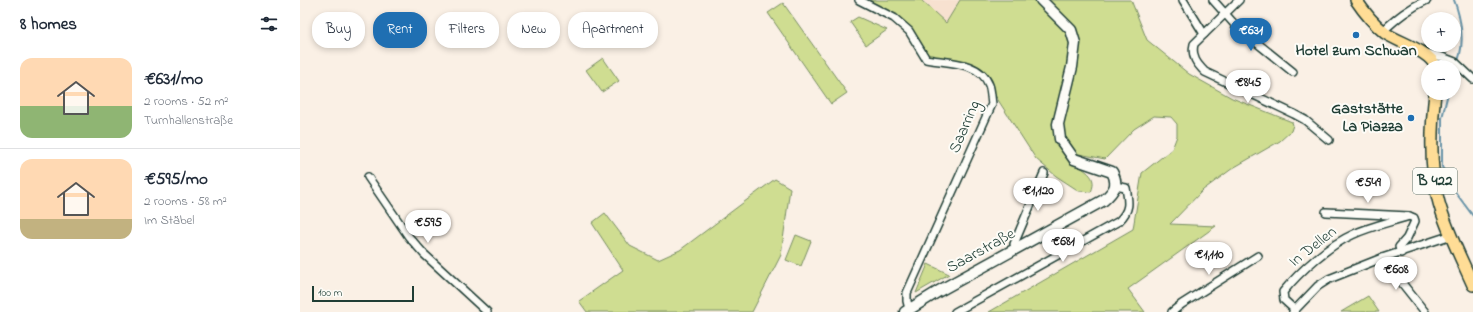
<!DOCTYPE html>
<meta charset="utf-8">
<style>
:root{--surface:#fff;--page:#f2f2f3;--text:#1f2937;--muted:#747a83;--line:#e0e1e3;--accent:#1f6fb2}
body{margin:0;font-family:"Indie Flower",sans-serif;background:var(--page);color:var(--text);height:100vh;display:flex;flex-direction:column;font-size:15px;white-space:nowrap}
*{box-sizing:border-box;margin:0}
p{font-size:13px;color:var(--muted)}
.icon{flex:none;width:22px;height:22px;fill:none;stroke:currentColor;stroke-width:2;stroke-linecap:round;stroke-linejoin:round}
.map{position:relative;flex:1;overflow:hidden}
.details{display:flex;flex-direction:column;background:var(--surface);width:300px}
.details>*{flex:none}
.hud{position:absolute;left:12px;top:12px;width:380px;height:36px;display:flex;gap:8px}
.controls{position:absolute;left:1121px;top:12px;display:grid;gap:8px}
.controls a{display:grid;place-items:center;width:40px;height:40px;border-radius:50%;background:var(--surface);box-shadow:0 2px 6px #0003;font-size:20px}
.scale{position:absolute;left:12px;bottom:10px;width:102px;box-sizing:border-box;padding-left:4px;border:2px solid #1f3d34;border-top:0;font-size:11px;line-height:14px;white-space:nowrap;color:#1f3d34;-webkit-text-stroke:3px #fdfcf7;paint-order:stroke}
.price{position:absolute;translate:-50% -34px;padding:0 9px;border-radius:14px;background:#fff;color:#222;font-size:13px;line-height:26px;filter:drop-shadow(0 1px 2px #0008)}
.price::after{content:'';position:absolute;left:50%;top:24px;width:12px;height:9px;margin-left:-6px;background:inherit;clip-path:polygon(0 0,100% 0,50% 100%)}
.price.current{background:var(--accent);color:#fff}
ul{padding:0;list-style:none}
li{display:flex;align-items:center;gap:12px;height:100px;padding:0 20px}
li+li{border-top:1px solid var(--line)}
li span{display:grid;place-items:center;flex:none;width:112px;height:80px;border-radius:12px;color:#555}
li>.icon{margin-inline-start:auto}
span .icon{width:48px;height:48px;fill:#fffc;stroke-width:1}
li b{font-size:17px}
h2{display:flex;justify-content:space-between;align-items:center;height:48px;padding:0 20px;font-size:17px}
.chip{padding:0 14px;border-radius:16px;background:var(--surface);box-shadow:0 2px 6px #0003;font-size:14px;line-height:36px}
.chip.current{background:var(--accent);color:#fff}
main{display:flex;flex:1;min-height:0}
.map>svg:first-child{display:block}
</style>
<main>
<section class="details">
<h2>8 homes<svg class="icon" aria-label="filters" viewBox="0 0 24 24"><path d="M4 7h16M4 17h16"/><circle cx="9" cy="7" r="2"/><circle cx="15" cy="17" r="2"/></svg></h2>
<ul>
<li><span style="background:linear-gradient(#ffd9b3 60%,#8fb573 0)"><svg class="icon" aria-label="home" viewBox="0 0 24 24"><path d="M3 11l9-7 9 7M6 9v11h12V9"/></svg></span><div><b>€631/mo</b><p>2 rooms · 52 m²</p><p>Turnhallenstraße</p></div></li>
<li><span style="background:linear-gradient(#ffd9b3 75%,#c2b280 0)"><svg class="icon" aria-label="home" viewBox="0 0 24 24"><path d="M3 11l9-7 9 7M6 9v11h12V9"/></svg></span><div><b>€595/mo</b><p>2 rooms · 58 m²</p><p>Im Stäbel</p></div></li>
</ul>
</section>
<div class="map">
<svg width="1173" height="312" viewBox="0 0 1173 312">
<rect width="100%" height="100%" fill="#faf0e5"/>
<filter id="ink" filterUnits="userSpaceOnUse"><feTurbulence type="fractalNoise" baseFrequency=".025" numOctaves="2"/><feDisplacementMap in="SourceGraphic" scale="8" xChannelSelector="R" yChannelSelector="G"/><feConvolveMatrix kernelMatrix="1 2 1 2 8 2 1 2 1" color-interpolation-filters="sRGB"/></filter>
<g filter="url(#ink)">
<path fill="#f7e1d0" d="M621,0H660L646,23Z"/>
<g fill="#cfdd91" stroke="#778d62">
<path d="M565,0H621L646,23L660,0H831L847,40L889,74L932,98L992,122L993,125L991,131L980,141L933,168L903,190L870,224L916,226L828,289L845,312H689L833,229L842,173L872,149L877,136V124L871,117L854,116L834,129L805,159L779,154L769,157C778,170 800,172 791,192L779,191L756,176L736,159L689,86L685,72L670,64L634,59L623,50L611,29Z"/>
<path d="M483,3L547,93L531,104L468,13Z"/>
<path d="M558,17L587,30L566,45L550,22Z"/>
<path d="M303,58L319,81L302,92L286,70Z"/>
<path d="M475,179L490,188L481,255L452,312H287L279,301L323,270L292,223L305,213L330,246L358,260L380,250Z"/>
<path d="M496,235L511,241L501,266L486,260Z"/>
<path d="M628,264L649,274L616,293Z"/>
<path d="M1068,296L1079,312H1041Z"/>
</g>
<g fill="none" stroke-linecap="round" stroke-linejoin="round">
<g stroke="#6692a7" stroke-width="2">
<path d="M1154,0C1161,18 1165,42 1158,61"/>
<path d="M1148,93L1142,118V167L1156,193L1173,216"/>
</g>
<defs>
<g id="street">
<path d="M559,0L594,18L609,31L626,59C647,63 680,61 689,85C691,90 691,98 692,104L607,293V301L609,309"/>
<path d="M883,0L904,34"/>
<path d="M913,0L936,26L993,72"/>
<path d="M939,0L894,44C891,57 897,64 905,72L994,114L1005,120L1029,140"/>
<path d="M1083,31C1097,18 1109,8 1127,0"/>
<path d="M1126,53L1142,57L1155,62L1173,79"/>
<path d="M1145,67L1151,66L1161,68"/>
<path d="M68,177L109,237L124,254L187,312"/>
<path d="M1026,212L1109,216L1114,218L1115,221L1107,238L1099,247L1101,253"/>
<path d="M716,249L714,244L744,173"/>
<path d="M1082,258L1125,312"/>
<path d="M995,310L984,300L983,292C1000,271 1029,245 1054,234C1071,226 1091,222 1109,216"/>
<path d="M655,312L819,221C830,210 829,203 826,188L815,186"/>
<path d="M872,312L882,304L958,256"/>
<path d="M993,312L1018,286L1029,279L1082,258L1152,235"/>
</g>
<path id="secondary" d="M605,312L639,291L804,200C814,191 819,185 812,172L774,159L760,139L758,124L772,67L775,43L771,30L741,0"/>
<g id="primary">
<path d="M1056,0C1064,12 1074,24 1085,33C1100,43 1130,51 1136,67"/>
<path d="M1135,93C1131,128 1129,169 1139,203C1147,231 1161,258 1173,285"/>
</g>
</defs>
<use href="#street" stroke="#1f3d34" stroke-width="10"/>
<use href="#secondary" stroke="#1f3d34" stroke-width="13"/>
<use href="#primary" stroke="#1f3d34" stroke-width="14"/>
<use href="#street" stroke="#fdfcf7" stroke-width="7"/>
<use href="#secondary" stroke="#fdfcf7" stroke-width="10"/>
<use href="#primary" stroke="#ffdd96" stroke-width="11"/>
</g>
</g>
<g fill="#1f6fb2" stroke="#fdfcf7" stroke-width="1.5">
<circle cx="1056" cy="35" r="4"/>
<circle cx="1111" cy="118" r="4"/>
</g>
<g text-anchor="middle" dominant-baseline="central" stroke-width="4" stroke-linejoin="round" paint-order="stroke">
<rect fill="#fdfcf7" stroke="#62766e" stroke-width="1" x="1113" y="168" width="44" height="26" rx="3"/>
<g font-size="15" font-weight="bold" fill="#1f3d34">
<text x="1135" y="181">B 422</text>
</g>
<g font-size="16" font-weight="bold" fill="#1f3d34" stroke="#fdfcf7">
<text x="1056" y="51">Hotel zum Schwan</text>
<text x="1103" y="109" text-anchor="end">Gaststätte<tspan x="1103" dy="18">La Piazza</tspan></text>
</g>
<g font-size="16" fill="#1f3d34" stroke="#fdfcf7">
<text transform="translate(665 127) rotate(-67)">Saarring</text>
<text transform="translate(1013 247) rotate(-38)">In Dellen</text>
<text transform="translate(681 251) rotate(-29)">Saarstraße</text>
</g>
</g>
</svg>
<div class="controls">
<a>+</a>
<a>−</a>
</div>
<div class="scale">100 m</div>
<b class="price current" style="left:951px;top:52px">€631</b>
<b class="price" style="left:948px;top:104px">€845</b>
<b class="price" style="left:1068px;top:204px">€549</b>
<b class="price" style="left:738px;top:212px">€1,120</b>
<b class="price" style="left:128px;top:244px">€595</b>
<b class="price" style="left:763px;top:263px">€681</b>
<b class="price" style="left:909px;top:276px">€1,110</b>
<b class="price" style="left:1096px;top:291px">€608</b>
<div class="hud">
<a class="chip">Buy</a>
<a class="chip current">Rent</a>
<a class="chip">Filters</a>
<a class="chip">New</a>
<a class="chip">Apartment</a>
</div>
</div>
</main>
